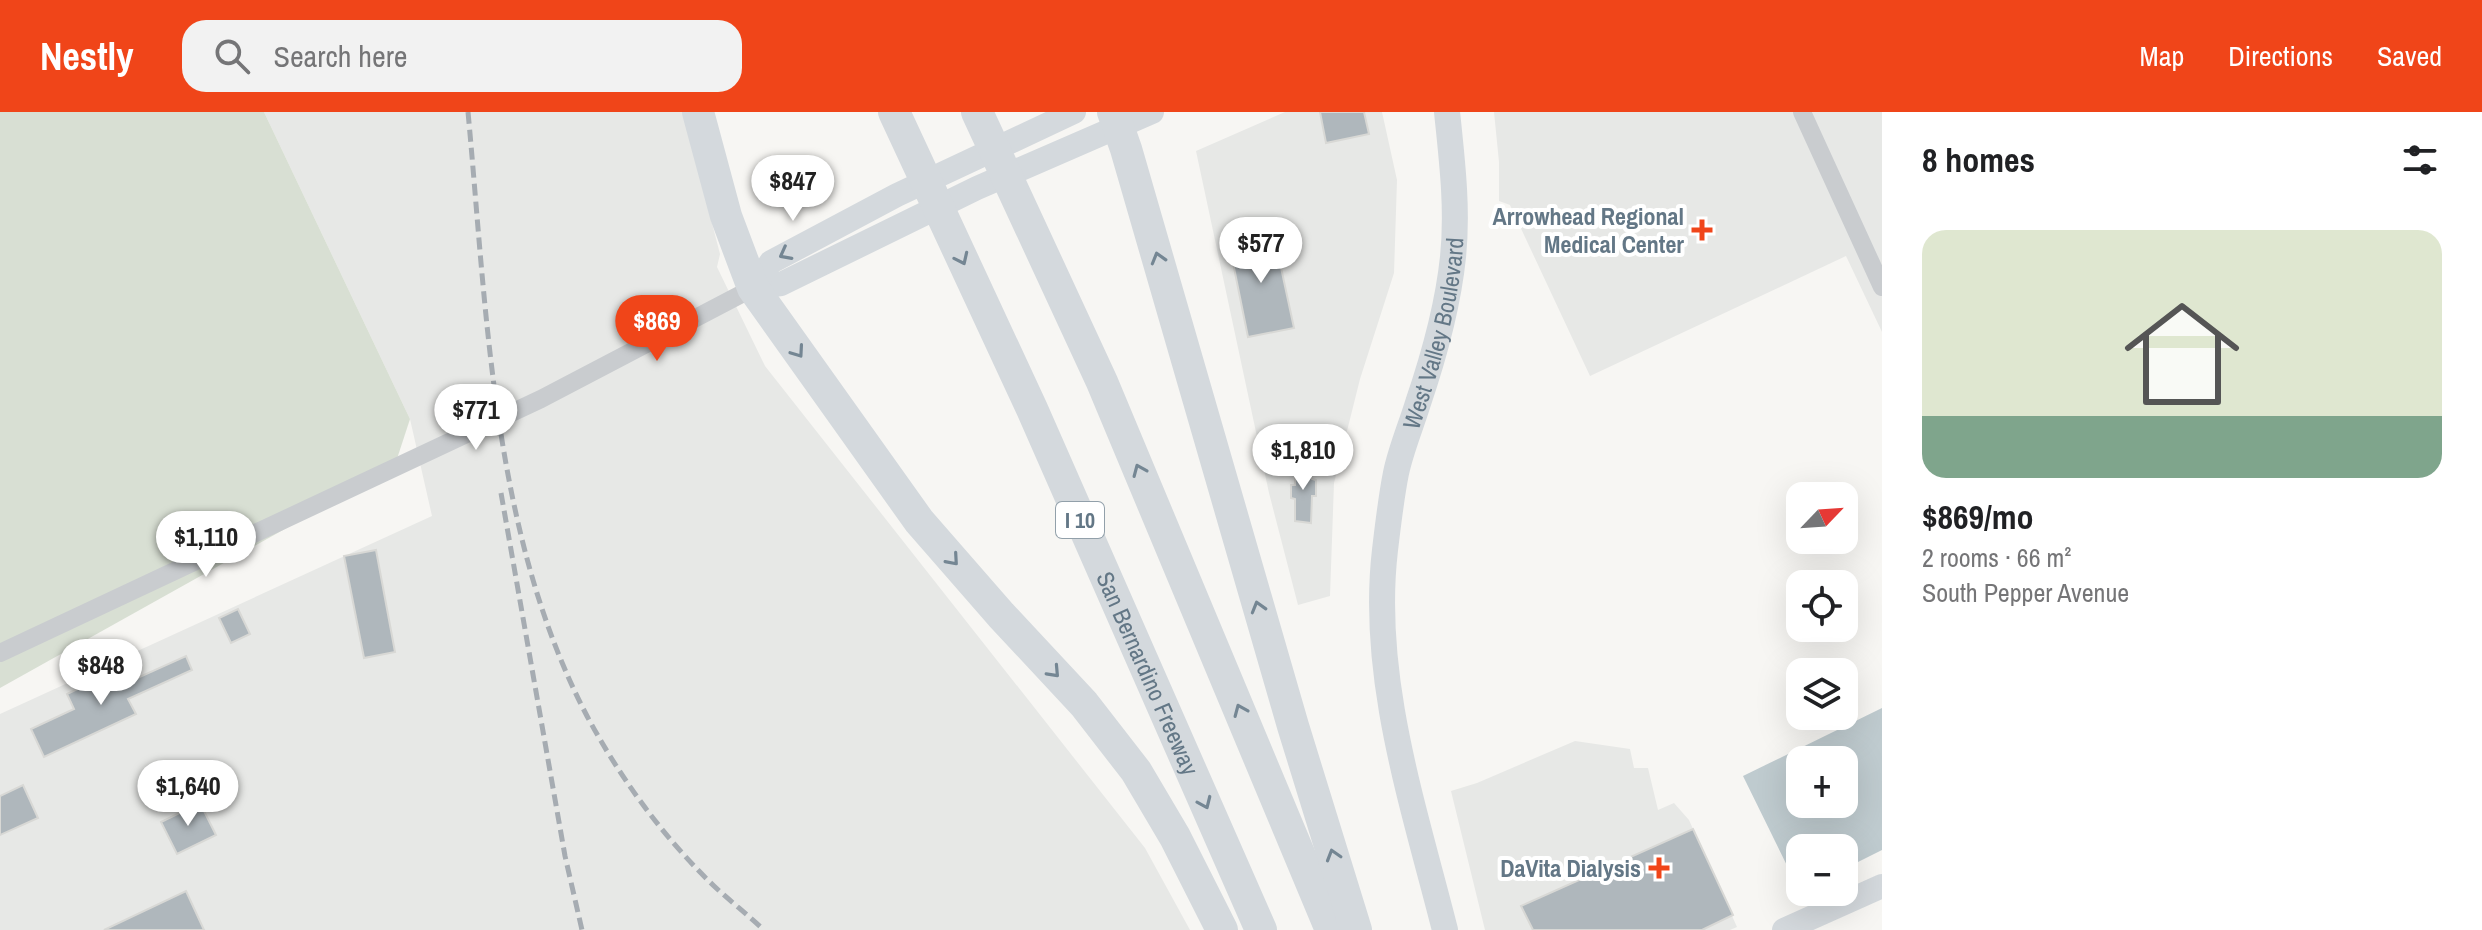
<!DOCTYPE html>
<meta charset="utf-8">
<style>
:root{--surface:#fff;--page:#f2f2f2;--text:#202124;--muted:#757577;--line:#e0e0e0;--accent:#f04519}
body{margin:0;font-family:"Archivo Narrow",sans-serif;background:var(--page);color:var(--text);height:100vh;display:flex;flex-direction:column;font-size:30px;white-space:nowrap}
*{box-sizing:border-box;margin:0}
p{font-size:26px;color:var(--muted)}
.icon{flex:none;width:44px;height:44px;fill:none;stroke:currentColor;stroke-width:2;stroke-linecap:round;stroke-linejoin:round}
.map{position:relative;flex:1;overflow:hidden}
.panel{display:flex;flex-direction:column;background:var(--surface);width:600px}
.panel>*{flex:none}
.needle{width:52px;rotate:65deg}
.fabs{position:absolute;left:1786px;top:370px;display:grid;gap:16px}
.fabs a{display:grid;place-items:center;width:72px;height:72px;border-radius:16px;background:var(--surface);box-shadow:0 8px 32px #0002;font-size:40px}
.price{position:absolute;translate:-50% -68px;padding:0 18px;border-radius:28px;background:#fff;color:#222;font-size:26px;line-height:52px;filter:drop-shadow(0 2px 4px #0008)}
.price::after{content:'';position:absolute;left:50%;top:48px;width:24px;height:18px;margin-left:-12px;background:inherit;clip-path:polygon(0 0,100% 0,50% 100%)}
.price.active{background:var(--accent);color:#fff}
ul{padding:0;list-style:none}
li{display:grid;align-content:center;gap:16px;height:424px;padding:0 40px}
li+li{border-top:2px solid var(--line)}
li span{display:grid;place-items:center;height:248px;border-radius:24px;color:#555}
li>.icon{margin-inline-start:auto}
span .icon{width:144px;height:144px;fill:#fffc;stroke-width:1}
li b{font-size:34px}
h2{display:flex;justify-content:space-between;align-items:center;height:96px;padding:0 40px;font-size:34px}
header{display:flex;align-items:center;gap:48px;box-sizing:border-box;height:112px;padding:0 40px;background:var(--accent);color:#fff}
header strong{font-size:38px}
nav{display:flex;gap:44px;margin-inline-start:auto;font-size:28px}
.search{width:560px;height:72px;background:var(--page);display:flex;align-items:center;gap:20px;box-sizing:border-box;padding:0 28px;border-radius:24px;color:var(--muted);font-size:30px}
main{display:flex;flex:1;min-height:0}
.map>svg:first-child{display:block}
</style>
<header>
<strong>Nestly</strong>
<div class="search"><svg class="icon" aria-label="search" viewBox="0 0 24 24"><circle cx="10" cy="10" r="6"/><path d="M15 15l6 6"/></svg>Search here</div>
<nav><a>Map</a><a>Directions</a><a>Saved</a></nav>
</header>
<main>
<div class="map">
<svg width="1882" height="818" viewBox="0 0 1882 818">
<rect width="100%" height="100%" fill="#f7f6f3"/>
<g fill="#e7e8e6">
<path d="M264,0H683L720,142L717,155L765,254L1145,736L1190,818H0V602L432,404L410,307Z"/>
<path d="M1285,0H1382L1397,68L1394,161L1360,267L1334,371L1330,484L1298,493L1269,381L1196,39Z"/>
<path d="M1494,0H1882V220L1846,144L1590,264L1510,93L1499,89V50Z"/>
<path d="M1575,629L1630,637L1634,656H1648L1658,698L1674,691L1689,708L1737,815L1730,818H1485L1451,679L1477,671Z"/>
</g>
<path fill="#d8dfd3" d="M0,0H264L410,307L394,356L0,576Z"/>
<path fill="#bfcbcf" fill-rule="evenodd" d="M1882,596V738L1844,757V736H1800L1799,778L1743,664ZM1800,648H1844V692H1800Z"/>
<g fill="#afb7bc" stroke="#d8d8d5" stroke-width="2">
<path d="M1320,0H1364L1369,22L1326,31Z"/>
<path d="M1270,121L1271,123H1274L1294,216L1248,225L1229,131Z"/>
<path d="M1298,351H1310L1312,367L1316,368V384H1312L1311,411L1295,409V387L1291,386V373H1295V353Z"/>
<path d="M376,438L395,540L364,546L344,444Z"/>
<path d="M238,497L250,522L231,531L219,506Z"/>
<path d="M186,544L192,558L128,587L136,602L44,645L31,617L74,597L67,582L115,559L122,573Z"/>
<path d="M23,673L38,706L0,723V684Z"/>
<path d="M200,691L216,723L177,742L161,710Z"/>
<path d="M1693,717L1733,803L1702,818H1533L1521,794Z"/>
<path d="M186,779L204,818H104Z"/>
</g>
<g fill="none" stroke-linecap="round" stroke-linejoin="round">
<g stroke="#c9cccf" stroke-width="18">
<path d="M1802,0L1882,175"/>
<path d="M0,541L541,287L753,176"/>
</g>
<g stroke="#d4d9dd" stroke-width="24">
<path d="M753,176L781,172L977,76L1152,0"/>
<path d="M753,176L771,150L897,83L1074,0"/>
<path d="M1784,818L1882,774"/>
</g>
<path stroke="#d4d9dd" stroke-width="26" id="s1" d="M1445,818C1414,695 1370,566 1385,438C1388,413 1391,386 1396,361C1401,337 1411,314 1418,291C1434,244 1448,194 1453,145C1458,97 1452,48 1447,0"/>
<g stroke="#d4d9dd" stroke-width="32">
<path d="M698,0L726,104L753,176L919,409L1001,503L1084,592L1136,659L1175,725L1222,818"/>
<path id="s2" d="M894,0L1032,297L1261,818"/>
<path d="M977,0L1102,270L1331,818"/>
<path d="M1113,0L1126,37L1293,614L1356,818"/>
</g>
<g stroke="#a6acb2" stroke-width="5" stroke-dasharray="12 6" stroke-linecap="butt">
<path d="M468,0C487,201 492,422 587,604C620,666 664,726 714,774C730,789 748,803 764,818"/>
<path d="M501,381L565,744L582,818"/>
</g>
</g>
<defs><path id="oneway-chevron" d="M-2-3.5L2.5 0L-2 3.5" fill="none" stroke-width="1.6" stroke-linecap="round" stroke-linejoin="round" transform="scale(2)"/></defs>
<g stroke="#748693">
<use href="#oneway-chevron" transform="translate(785 142) rotate(152)"/>
<use href="#oneway-chevron" transform="translate(1158 146) rotate(-106)"/>
<use href="#oneway-chevron" transform="translate(962 147) rotate(65)"/>
<use href="#oneway-chevron" transform="translate(798 240) rotate(55)"/>
<use href="#oneway-chevron" transform="translate(1139 358) rotate(-113)"/>
<use href="#oneway-chevron" transform="translate(953 448) rotate(49)"/>
<use href="#oneway-chevron" transform="translate(1258 495) rotate(-106)"/>
<use href="#oneway-chevron" transform="translate(1054 560) rotate(47)"/>
<use href="#oneway-chevron" transform="translate(1240 598) rotate(-113)"/>
<use href="#oneway-chevron" transform="translate(1205 691) rotate(66)"/>
<use href="#oneway-chevron" transform="translate(1333 743) rotate(-107)"/>
</g>
<g fill="#f04519" stroke="#fff" stroke-width="3">
<path d="M1698 106h8v8h8v8h-8v8h-8v-8h-8v-8h8z"/>
<path d="M1655 744h8v8h8v8h-8v8h-8v-8h-8v-8h8z"/>
</g>
<g text-anchor="middle" dominant-baseline="central" stroke-width="8" stroke-linejoin="round" paint-order="stroke">
<rect fill="#fff" stroke="#92a0aa" stroke-width="2" x="1056" y="390" width="48" height="36" rx="6"/>
<g font-size="22" font-weight="bold" fill="#637786">
<text x="1080" y="408">I 10</text>
</g>
<g font-size="24" font-weight="bold" fill="#637786" stroke="#fff" text-anchor="end">
<text x="1684" y="104">Arrowhead Regional<tspan x="1684" dy="28">Medical Center</tspan></text>
<text x="1641" y="756">DaVita Dialysis</text>
</g>
<g font-size="24" fill="#637786" stroke="#fff">
<text stroke="none"><textPath href="#s1" startOffset="610">West Valley Boulevard</textPath></text>
<text stroke="none"><textPath href="#s2" startOffset="616">San Bernardino Freeway</textPath></text>
</g>
</g>
</svg>
<div class="fabs">
<a><svg class="needle" viewBox="-14 -14 28 28"><path d="M0-13l5 13h-10z" fill="#e53935"/><path d="M0 13l5-13h-10z" fill="#757577"/></svg></a>
<a><svg class="icon" aria-label="locate" viewBox="0 0 24 24"><circle cx="12" cy="12" r="6"/><path d="M12 2v4M12 18v4M2 12h4M18 12h4"/></svg></a>
<a><svg class="icon" aria-label="layers" viewBox="0 0 24 24"><path d="M12 4l9 5-9 5-9-5zM3 14l9 5 9-5"/></svg></a>
<a>+</a>
<a>−</a>
</div>
<b class="price" style="left:793px;top:111px">$847</b>
<b class="price" style="left:1261px;top:173px">$577</b>
<b class="price active" style="left:657px;top:251px">$869</b>
<b class="price" style="left:476px;top:340px">$771</b>
<b class="price" style="left:1303px;top:380px">$1,810</b>
<b class="price" style="left:206px;top:467px">$1,110</b>
<b class="price" style="left:101px;top:595px">$848</b>
<b class="price" style="left:188px;top:716px">$1,640</b>
</div>
<section class="panel">
<h2>8 homes<svg class="icon" aria-label="filters" viewBox="0 0 24 24"><path d="M4 7h16M4 17h16"/><circle cx="9" cy="7" r="2"/><circle cx="15" cy="17" r="2"/></svg></h2>
<ul>
<li><span style="background:linear-gradient(#dfe7d0 75%,#7fa58c 0)"><svg class="icon" aria-label="home" viewBox="0 0 24 24"><path d="M3 11l9-7 9 7M6 9v11h12V9"/></svg></span><div><b>$869/mo</b><p>2 rooms · 66 m²</p><p>South Pepper Avenue</p></div></li>
</ul>
</section>
</main>
